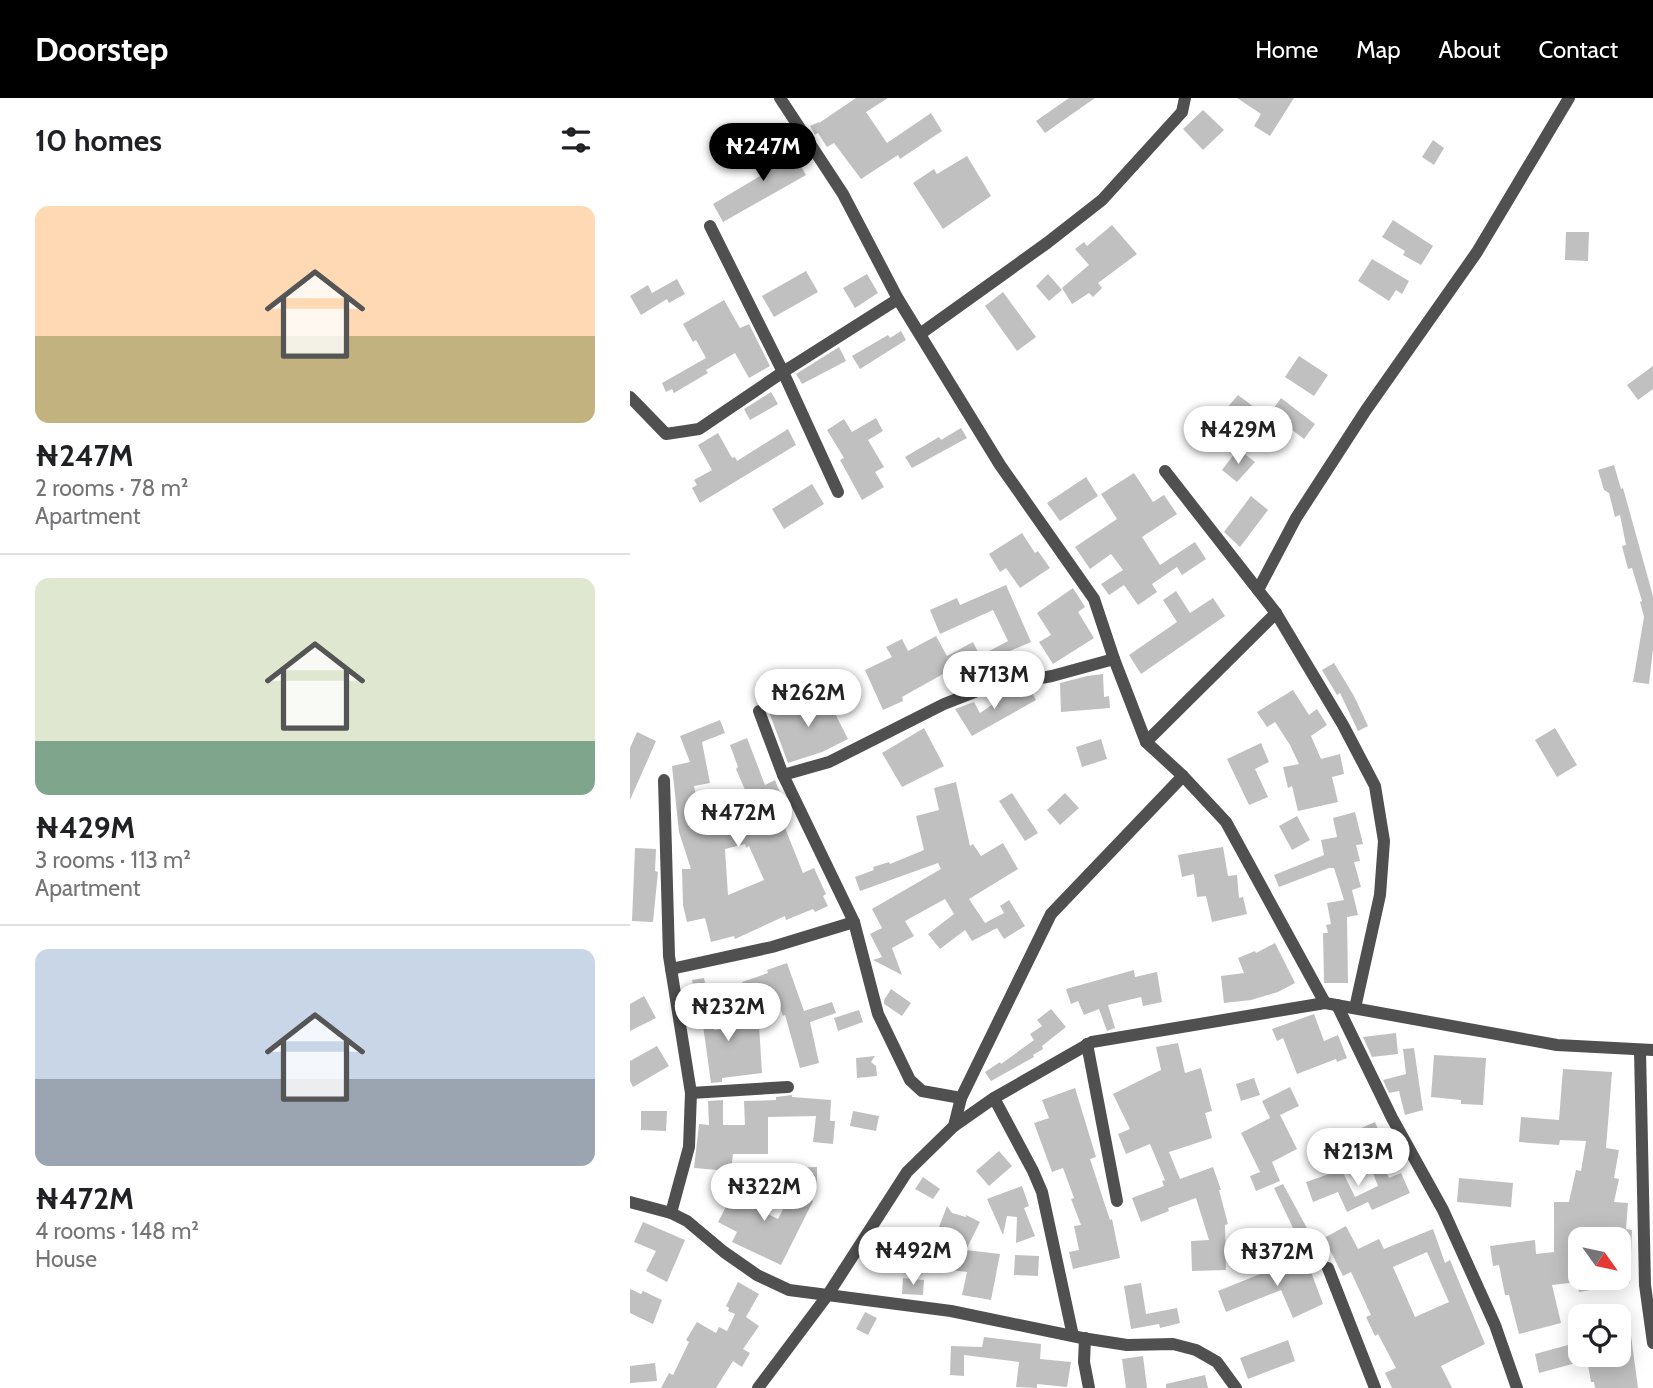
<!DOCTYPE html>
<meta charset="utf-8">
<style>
:root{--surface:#fff;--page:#f6f6f6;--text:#202124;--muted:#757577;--line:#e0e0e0;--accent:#000}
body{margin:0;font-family:Cabin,sans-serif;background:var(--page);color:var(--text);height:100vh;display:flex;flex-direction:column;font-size:26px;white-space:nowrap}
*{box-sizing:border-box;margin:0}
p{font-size:23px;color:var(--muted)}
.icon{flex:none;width:38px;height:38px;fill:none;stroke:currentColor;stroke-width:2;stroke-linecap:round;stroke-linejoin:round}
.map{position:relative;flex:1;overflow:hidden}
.details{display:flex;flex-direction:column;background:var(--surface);width:630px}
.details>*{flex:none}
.needle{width:46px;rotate:123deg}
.controls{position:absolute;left:938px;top:1129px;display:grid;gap:14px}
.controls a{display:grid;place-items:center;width:63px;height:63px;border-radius:14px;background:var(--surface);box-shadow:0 4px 18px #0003;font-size:35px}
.price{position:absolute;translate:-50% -60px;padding:0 16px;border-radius:24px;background:#fff;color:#222;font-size:23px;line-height:46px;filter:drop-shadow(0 2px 4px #0008)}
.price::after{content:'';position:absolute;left:50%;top:42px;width:21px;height:16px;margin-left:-10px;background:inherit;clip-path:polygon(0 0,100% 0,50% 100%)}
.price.current{background:var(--accent);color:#fff}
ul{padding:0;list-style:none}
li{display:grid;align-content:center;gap:14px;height:371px;padding:0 35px}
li+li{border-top:2px solid var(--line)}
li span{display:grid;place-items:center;height:217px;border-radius:14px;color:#555}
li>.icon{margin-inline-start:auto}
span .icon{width:126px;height:126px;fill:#fffc;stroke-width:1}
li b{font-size:30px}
h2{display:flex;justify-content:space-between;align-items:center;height:84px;padding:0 35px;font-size:30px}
header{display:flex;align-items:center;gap:42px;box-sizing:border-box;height:98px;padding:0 35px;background:var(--accent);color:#fff}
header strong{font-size:33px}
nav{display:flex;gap:38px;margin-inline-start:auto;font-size:24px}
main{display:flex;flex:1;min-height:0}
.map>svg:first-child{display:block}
</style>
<header>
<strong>Doorstep</strong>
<nav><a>Home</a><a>Map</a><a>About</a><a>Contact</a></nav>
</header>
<main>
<section class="details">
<h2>10 homes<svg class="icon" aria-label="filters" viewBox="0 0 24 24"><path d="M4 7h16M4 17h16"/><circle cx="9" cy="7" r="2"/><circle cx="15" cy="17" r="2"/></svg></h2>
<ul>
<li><span style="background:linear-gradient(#ffd9b3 60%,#c2b280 0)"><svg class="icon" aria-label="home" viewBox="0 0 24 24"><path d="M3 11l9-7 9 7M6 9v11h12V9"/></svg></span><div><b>₦247M</b><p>2 rooms · 78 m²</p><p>Apartment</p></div></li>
<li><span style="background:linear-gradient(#dfe7d0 75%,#7fa58c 0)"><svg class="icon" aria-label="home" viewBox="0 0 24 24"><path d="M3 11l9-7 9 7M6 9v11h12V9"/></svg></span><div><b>₦429M</b><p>3 rooms · 113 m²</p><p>Apartment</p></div></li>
<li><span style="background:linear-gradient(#c9d6e8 60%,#9aa5b1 0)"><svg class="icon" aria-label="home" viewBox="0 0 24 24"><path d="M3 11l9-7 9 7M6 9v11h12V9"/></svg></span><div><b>₦472M</b><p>4 rooms · 148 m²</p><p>House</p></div></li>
</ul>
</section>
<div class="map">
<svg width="1023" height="1290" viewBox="0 0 1023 1290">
<rect width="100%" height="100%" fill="#fff"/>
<g fill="#c0c0c0" fill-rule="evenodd">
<path d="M226,0H258L236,14L257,45L301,15L312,33L270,61L268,57L231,81L204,45L197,49L188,35L185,37L180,28L189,24V25Z"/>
<path d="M439,0H465L415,35L406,23Z"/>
<path d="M607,0H664L640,38L624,28L631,16Z"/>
<path d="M573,12L594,32L573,52L553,31Z"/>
<path d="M803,42L814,50L804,67L792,59Z"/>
<path d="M156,43L176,77L93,124L83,106L142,71L133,56Z"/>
<path d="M337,58L361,98L313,131L283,85L304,71L307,76Z"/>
<path d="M763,122L803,148L791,167L773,157L775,153L752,139Z"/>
<path d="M482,127L507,156L468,185L472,190L463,199L459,195L442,206L432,190L459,167L445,151L454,144L457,148Z"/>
<path d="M936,134H959L958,163L935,162Z"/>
<path d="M742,161L779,183L772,196L766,192L759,203L728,183Z"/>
<path d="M176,173L188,194L144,219L132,198Z"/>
<path d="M237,176L248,195L225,210L213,190Z"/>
<path d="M418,176L432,192L419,203L406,188Z"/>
<path d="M47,181L55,196L39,205L37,201L11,217L0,198L18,187L22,195Z"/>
<path d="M373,194L406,239L387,253L355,208Z"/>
<path d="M94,202L110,230L119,226L140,268L119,280L105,255L76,272L78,275L44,295L42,291L36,294L32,285L76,260L66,242L63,244L53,226Z"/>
<path d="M271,233L276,242L230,271L222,258L258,237L260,240Z"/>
<path d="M209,249L216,263L172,286L166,276Z"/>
<path d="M669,258L698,277L684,298L655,279Z"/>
<path d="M1023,268V291L1008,302L997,287Z"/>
<path d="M141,294L148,306L120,322L114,311Z"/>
<path d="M608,297L628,312L617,327L596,311Z"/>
<path d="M651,300L685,326L674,341L640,315Z"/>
<path d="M246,320L253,333L238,342L254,369L245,374L254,389L232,402L210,362L214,360L197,332L214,321L222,334Z"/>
<path d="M331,330L337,340L282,370L275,359L309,339L311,342Z"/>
<path d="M158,331L166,347L70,405L62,390L67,387L64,382L82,372L68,347L88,335L102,360L105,359L107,363Z"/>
<path d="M608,351L625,364L607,384L592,372Z"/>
<path d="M984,367L991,391L993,390L1023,498V551L1019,586L1003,584L1014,519L1010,504L1012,503L1002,470L998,471L992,448L996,447L990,417L985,419L979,395L974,392L968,372Z"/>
<path d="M504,375L523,404L534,397L547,416L512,439L530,467L565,444L576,461L552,477L547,469L522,486L527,494L508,507L494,487L479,497L471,486L493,472L481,456L460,471L445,449L487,421L471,396Z"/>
<path d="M456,379L468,398L430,423L417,405Z"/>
<path d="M182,386L194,406L154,431L142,411Z"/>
<path d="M621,398L638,412L610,449L594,434Z"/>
<path d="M392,435L405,455L408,453L420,470L390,490L376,470L370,474L359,456Z"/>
<path d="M376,487L401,544L380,553L387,566L366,577L362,569L337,582L329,567L272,599L273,603L253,612L235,572L262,559L256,549L272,541L278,553L306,538L317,558L343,544L350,558L378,543L363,512L310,536L300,512L327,500L330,507Z"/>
<path d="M443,490L455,509L448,514L464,540L423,566L409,544L421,537L407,515Z"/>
<path d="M546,493L560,515L583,500L595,518L511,576L499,557L547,524L533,502Z"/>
<path d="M704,565L724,598L738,628L728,633L710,595L707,597L692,572Z"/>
<path d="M473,576L474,599L479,598L480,610L431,614L430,585L457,578Z"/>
<path d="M400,591L406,602L342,638L325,611L344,604L350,615L381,594Z"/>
<path d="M663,592L679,617L687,611L697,627L681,638L691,661L710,656L714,676L702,679L708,704L668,713L662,688L658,690L653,669L669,666L660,647L645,624L637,629L627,614Z"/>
<path d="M195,596L218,641L192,654L158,665L139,614L165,606L167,610Z"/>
<path d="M90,622L95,635L72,644L80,685L64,688L69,711L116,694L106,671L108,669L100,647L117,640L135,687L145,682L153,702L145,705L173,775L184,770L196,796L193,798L198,808L185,814L183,811L156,822L155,818L105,841L104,838L81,844L75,820L57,824L53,807L52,771H61L49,734L42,668L60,664L50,638ZM115,746L116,750L119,748L134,782L98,797L95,751Z"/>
<path d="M294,630L314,668L272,689L252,655Z"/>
<path d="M925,630L947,667L927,679L905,642Z"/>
<path d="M7,634L26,643L0,702V650Z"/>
<path d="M471,641L477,661L452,669L446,649Z"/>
<path d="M631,645L639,664L625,671L638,699L619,707L597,661Z"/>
<path d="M326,684L340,748L343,746L351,758L373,745L388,771L339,801L355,825L374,815L370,808L379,802L395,828L374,841L367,830L342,843L335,832L310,851L298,836L324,816L315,801L275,823L284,838L262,850L272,877L243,862L252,859L240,836L252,830L242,811L311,771L308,765L230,793L225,779L244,772L243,769L259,764L260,766L294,752L286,718L309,712L304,690Z"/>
<path d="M382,695L408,735L395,743L369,703Z"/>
<path d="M435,695L449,710L430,727L417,712Z"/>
<path d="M725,714L733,746L726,747L730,763L724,764L731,789L722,792L728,817L717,819L718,885H694L693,835H698L696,827L701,826L697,805L714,802L704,770H699L649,789L644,777L694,757L691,742L707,739L703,720Z"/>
<path d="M667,718L680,742L662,752L649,728Z"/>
<path d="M593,749L598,778L607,777L609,800L613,799L617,816L582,824L576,798L567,799L564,776L552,779L548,757Z"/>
<path d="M5,750L26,751L25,773L28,774L23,824L2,823Z"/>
<path d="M645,845L665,885L648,894L621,902L594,905L591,878L614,875L608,860L625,853L626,855Z"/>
<path d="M157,865L174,913L202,904L206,915L180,924L189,965L170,970L155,917L153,918L150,910L124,919L112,884L138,875L137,872Z"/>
<path d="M504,872L505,879L527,874L532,904L513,908L511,899L478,907L485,930L477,933L469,911L454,917L448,903L441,906L436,891Z"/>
<path d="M74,880L84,932L129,927L132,975L92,980V984L81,985L73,927H71L62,882Z"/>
<path d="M261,891L281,905L272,918L254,906V902Z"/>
<path d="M14,898L26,920L0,933V906Z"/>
<path d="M421,911L436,929L412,948L413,951L403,957L404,959L361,983L355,974L370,964L371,966L404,942L400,936L412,928L407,922Z"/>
<path d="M229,912L233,924L208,933L204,920Z"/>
<path d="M684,916L694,943L708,937L717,960L707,964L706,961L667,976L653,940L647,943L642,931Z"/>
<path d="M766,935L768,956L742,959L733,939Z"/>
<path d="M548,945L555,975L571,970L582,1013L575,1015L582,1040L539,1054L550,1081L583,1069L591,1092H589L598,1126L595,1127L596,1172L562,1173L561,1143L579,1142L566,1100L538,1110L539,1113L511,1124L502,1100L534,1088L532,1083L535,1082L520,1046L496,1056L488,1036L500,1031L483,996L531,972L526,949Z"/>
<path d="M27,948L39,968L3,989L0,983V963Z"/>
<path d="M784,950L793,1012L775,1017L769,993L759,995L753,982L776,976L773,951Z"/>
<path d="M804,957L856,960L853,1007L831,1006V1002L801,999Z"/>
<path d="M245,958L241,964L246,968L247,978L227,980L226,960Z"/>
<path d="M933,971L982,974L976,1050L989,1052L984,1080L989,1081L984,1104L998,1105L996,1131L1002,1132L1001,1155L989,1154V1141H950V1180H1000V1185L949,1194L947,1184L922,1187L931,1225L889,1236L879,1197H875L869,1167L863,1168L860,1148L905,1142L906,1156L924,1154V1104H939L946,1072L951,1073L956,1043L930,1042L929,1047L889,1044L891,1019L929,1022Z"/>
<path d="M624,980L630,997L611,1003L606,986Z"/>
<path d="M660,989L669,1008L650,1017L667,1051L642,1064L650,1083L626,1093L620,1078L630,1074L611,1035L640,1020L632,1003Z"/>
<path d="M445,990L466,1059L460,1061L480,1122L482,1121L490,1160L443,1171L439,1154L449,1152L444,1128L451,1127L441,1101L444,1100L433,1070L422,1074L404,1025L419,1020L412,1002Z"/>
<path d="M162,997V999L201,1002L200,1023H205L203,1046L183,1044L186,1018L138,1019V1056H103L101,1073L64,1070L69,1026L79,1027L78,1003L93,1002V1027H115L114,1003L146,1002V999Z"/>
<path d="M11,1013H37L36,1033L11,1032Z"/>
<path d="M223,1013L249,1018L246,1033L220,1028Z"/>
<path d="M745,1024L750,1036L702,1057L697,1045Z"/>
<path d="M369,1053L382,1068L359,1088L346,1073Z"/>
<path d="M707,1062L725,1099L748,1088L741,1070L752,1065L759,1080L771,1075L780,1095L742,1112L738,1104L717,1114L708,1094L683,1104L676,1084L699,1076L695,1067Z"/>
<path d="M187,1069V1089L142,1090V1070Z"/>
<path d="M293,1079L310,1091L303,1101L285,1091Z"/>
<path d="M111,1080L128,1090L119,1107L148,1121L163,1092L183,1103L151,1167L102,1144L107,1134L88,1124Z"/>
<path d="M829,1080L883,1085L881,1109L827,1104Z"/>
<path d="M653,1086L685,1145L673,1151L644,1090Z"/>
<path d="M392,1088L399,1108L394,1110L405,1138L386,1145L387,1119L377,1118L373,1137L357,1101Z"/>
<path d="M317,1108L322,1115L336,1119V1117L350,1124L336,1152L370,1156L361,1202L332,1197L337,1174L321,1172L325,1135L309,1129Z"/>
<path d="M13,1124L55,1142L37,1184L16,1173L26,1153L4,1144Z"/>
<path d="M716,1128L728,1151L749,1141L754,1151L803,1131L815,1165L820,1162L855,1246L811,1268L822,1290H762L755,1275L766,1270L748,1236L745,1238L736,1219L741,1217L721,1174L713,1178L694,1140ZM797,1154L819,1204L785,1219L763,1169Z"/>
<path d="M385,1157L409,1158L408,1178L384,1177Z"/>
<path d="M675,1158L693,1206L663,1220L651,1192L596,1214L588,1193Z"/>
<path d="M273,1180L294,1182L293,1197L272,1196Z"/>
<path d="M108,1184L129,1196L116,1219L129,1228L113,1251L120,1255L112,1269L103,1263L86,1290H31L39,1275L43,1277L59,1244L56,1242L67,1224L86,1235L89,1229L97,1233L105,1216L98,1213L99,1210L96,1208Z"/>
<path d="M511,1185L516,1216L547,1210L550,1225L530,1230L529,1226L501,1231L494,1188Z"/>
<path d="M0,1191L11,1196L13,1193L32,1202L23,1226L0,1215Z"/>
<path d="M235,1214L247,1220L238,1237L226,1231Z"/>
<path d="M1000,1230L1008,1290H965L964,1284H961L957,1262L909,1275L905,1256L938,1247L940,1256H989V1232Z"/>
<path d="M354,1239L411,1246L410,1261L441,1264L437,1289L407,1286V1290L386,1289L389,1264L334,1257V1278L320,1277L321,1248L352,1249Z"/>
<path d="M658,1242L665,1263L618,1281L610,1260Z"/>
<path d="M513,1258L517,1290H496L492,1261Z"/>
<path d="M25,1265L27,1283L0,1285V1268Z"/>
<path d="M575,1277L578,1290H536V1286Z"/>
</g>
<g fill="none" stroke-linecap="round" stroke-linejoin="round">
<g stroke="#505050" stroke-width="12">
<path d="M80,128L153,274L208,394"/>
<path d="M268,201L370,367L464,501L484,561L516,644L553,678L596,724L695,905"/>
<path d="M290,236L417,145L472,102L552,14L555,0"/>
<path d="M0,299L36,336L69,331L153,274L268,201L213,96L150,0"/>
<path d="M535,373L646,515L713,627L745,688L754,743L750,797L725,910"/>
<path d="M628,492L666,420L736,312L847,154L939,0"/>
<path d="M129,613L153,677L224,824L248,916L280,982L292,993L331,1000"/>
<path d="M516,644L646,515"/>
<path d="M153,677L199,664L314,606L355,590L422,578L484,561"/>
<path d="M34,682L39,858L61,995L59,1049L41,1115"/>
<path d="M41,871L142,849L224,824"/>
<path d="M707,907L762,1020L813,1112L865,1227L887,1290"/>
<path d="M457,946L487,1103"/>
<path d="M1010,952L1015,1187L1023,1245"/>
<path d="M61,995L158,989"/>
<path d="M364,1000L403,1073L412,1094L443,1238"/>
<path d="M324,1028L331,1000L421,816L553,678"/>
<path d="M0,1104L41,1115L57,1123L94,1154L127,1177L159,1192L321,1213L452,1240L497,1247L543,1246L566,1252L587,1264L606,1290"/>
<path d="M698,1170L745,1290"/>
<path d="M455,1240L454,1264L459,1290"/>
<path d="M128,1290L197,1198L277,1074L324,1028L364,1000L462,944L695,905L927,947L1023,952"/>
</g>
</g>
</svg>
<div class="controls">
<a><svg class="needle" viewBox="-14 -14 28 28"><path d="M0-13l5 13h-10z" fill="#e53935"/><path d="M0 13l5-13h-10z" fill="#757577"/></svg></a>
<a><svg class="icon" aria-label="locate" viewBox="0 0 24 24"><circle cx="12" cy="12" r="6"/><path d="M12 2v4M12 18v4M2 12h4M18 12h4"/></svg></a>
</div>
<b class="price current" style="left:133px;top:85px">₦247M</b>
<b class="price" style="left:608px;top:368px">₦429M</b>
<b class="price" style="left:364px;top:613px">₦713M</b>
<b class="price" style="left:178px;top:631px">₦262M</b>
<b class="price" style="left:108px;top:751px">₦472M</b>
<b class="price" style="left:98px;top:945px">₦232M</b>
<b class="price" style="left:728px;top:1090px">₦213M</b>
<b class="price" style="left:134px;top:1125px">₦322M</b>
<b class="price" style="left:283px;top:1189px">₦492M</b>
<b class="price" style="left:647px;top:1190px">₦372M</b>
</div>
</main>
